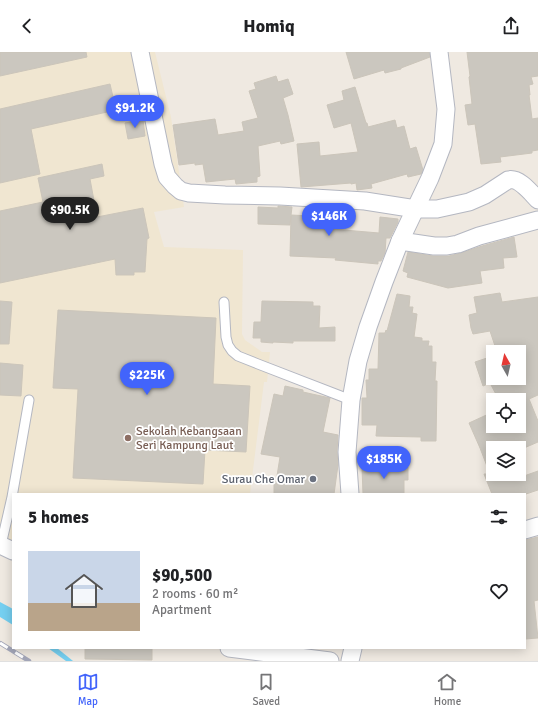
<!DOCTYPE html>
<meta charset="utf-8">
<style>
:root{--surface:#fff;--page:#f6f6f6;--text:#202124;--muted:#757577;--line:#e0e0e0;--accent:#4264fb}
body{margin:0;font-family:Signika,sans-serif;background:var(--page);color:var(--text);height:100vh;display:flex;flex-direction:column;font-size:15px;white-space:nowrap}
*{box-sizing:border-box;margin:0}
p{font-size:13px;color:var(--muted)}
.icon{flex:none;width:22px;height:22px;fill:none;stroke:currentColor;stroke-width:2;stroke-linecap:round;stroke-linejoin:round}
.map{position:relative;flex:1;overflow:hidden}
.side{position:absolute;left:12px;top:441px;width:514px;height:156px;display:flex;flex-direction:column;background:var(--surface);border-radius:0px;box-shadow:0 2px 10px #0003}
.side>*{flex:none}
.needle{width:26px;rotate:352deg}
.controls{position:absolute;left:486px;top:293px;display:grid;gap:8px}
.controls a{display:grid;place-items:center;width:40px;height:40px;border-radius:0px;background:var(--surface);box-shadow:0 2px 10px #0003;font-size:20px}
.price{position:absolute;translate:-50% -34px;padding:0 9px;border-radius:14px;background:var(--accent);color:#fff;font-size:13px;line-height:26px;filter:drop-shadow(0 1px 2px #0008)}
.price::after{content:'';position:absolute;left:50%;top:24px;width:12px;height:9px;margin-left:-6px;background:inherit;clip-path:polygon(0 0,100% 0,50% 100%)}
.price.current{background:#222;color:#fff}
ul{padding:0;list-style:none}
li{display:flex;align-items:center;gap:12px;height:100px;padding:0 16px}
li span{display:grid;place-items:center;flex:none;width:112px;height:80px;border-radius:0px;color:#555}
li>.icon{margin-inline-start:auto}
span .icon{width:48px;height:48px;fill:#fffc;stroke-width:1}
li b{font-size:17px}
h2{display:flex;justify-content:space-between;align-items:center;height:48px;padding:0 16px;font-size:17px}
header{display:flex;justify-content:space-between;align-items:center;height:52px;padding:0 16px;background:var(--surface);font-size:18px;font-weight:700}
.dock{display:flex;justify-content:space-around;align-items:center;height:56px;border-top:1px solid var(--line);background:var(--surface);font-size:11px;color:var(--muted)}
.dock a{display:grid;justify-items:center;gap:2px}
.dock .current{color:var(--accent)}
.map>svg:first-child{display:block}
</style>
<header><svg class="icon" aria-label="back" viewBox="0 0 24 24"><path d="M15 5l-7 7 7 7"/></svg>Homiq<svg class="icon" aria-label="share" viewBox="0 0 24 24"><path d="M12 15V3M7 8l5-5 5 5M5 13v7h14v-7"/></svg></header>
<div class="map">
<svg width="538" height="609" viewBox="0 0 538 609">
<rect width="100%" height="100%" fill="#efe9e1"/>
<path fill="#f0e6d1" d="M0,0H155L171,65L184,155L154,160L164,195L243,198L242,282L245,288L262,300H270L267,330H264L250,442H13V490L0,483Z"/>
<g fill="#75cff0">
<path d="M0,550L13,557V573L0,565Z"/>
<path d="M48,596H57L73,609H66Z"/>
</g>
<g fill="#cbc7bf" stroke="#cbc5ba">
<path d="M0,0H86L87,5L0,24Z"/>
<path d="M346,0H429L430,5L401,16V17L385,21L384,18L354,27Z"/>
<path d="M467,0H538V24L531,25L533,32L529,33L530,43H529L532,67L538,66V98L532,99V101L500,105L501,110L481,112L475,72L468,73L465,53L472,52L469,25L470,24Z"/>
<path d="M276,24L278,30L288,27L293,42L283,46L288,63L294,89L281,92L280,89L258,94L260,124L257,125V130L236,132L235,127L206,130L203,112L195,113V111L179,113L173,73L215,67L218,83L244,79L242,70L258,66L249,39L256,37L254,31Z"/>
<path d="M110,32L116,58L31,77L40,122L0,131V57Z"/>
<path d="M355,35L366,71H367L368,75L395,68L397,76L404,74L410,97L416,95L423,118L421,122L408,125L407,122L371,132L372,136L357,138L356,131L351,132V131L301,135L297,92L319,90L320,104L358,100L351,71L334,76L327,53L344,48L342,39Z"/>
<path d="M143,68L145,84L128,87L125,71Z"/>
<path d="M102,112L104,124L90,127L97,165L143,156L149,186L147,187L145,220H134V223H116L115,207L0,231V159L43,150L38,126Z"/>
<path d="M278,154L292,155L291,163L332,165V177L379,181L380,165L398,167V170L390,186H386L385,201L381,209H378V212L335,208L336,206L290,204L291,164L290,173L258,172V155L278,156Z"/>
<path d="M514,185L517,205L503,206L504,216L480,219L482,231L448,236L407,225L408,221L403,219L408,200L433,204H449L461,201L482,194Z"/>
<path d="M500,241L502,250L538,245V343L529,347L538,369V390L524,396H493V422H523L524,424L538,419V438L526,442H492L484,422H490L480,396L469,371L493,360V374H519V348H499L490,331L483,334L475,310L493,304V326H519V300H497L490,279L473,282L471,276L469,263L477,261L474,245Z"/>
<path d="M397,242L410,244L409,255H413L412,261L417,262L414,285L422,286V289H429L428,294H432V310H436L435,329H437L436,389H421V385L376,384L377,373H362V346H367L366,328H369V317H378L379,281H385L386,278L387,279Z"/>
<path d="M0,249L12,250L9,292H0Z"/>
<path d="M262,249L313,250V254H320L319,276L335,275V289H293V291L273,290V291L261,290V286H253L254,270H261Z"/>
<path d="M58,258L216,266L213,332L250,334L246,400L205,398L203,432L73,426L78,337L53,336Z"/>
<path d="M0,311L23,313L21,344L0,343Z"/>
<path d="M285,334L303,338V340L330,346L323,380L338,383L337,399L338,413L334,442H274V430H276L280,405L261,402L274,342L283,344Z"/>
<path d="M408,415V428H404V442H363L362,416Z"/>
<path d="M538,485V548L534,549L538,586L525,587V488Z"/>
<path d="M85,596H152V608L85,607Z"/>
</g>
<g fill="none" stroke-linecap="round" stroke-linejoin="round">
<defs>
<g id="service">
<path d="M224,250L226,285L228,293L232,299L238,304L258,312L351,348"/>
<path d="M1,493L12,445L29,348"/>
</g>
<g id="minor">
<path d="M140,0L163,112L167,125L175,134L181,139L189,141L225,143L280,144L365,149L416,157H437L469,150L485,143L508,128C519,125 531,141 538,148"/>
<path d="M400,189L434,194H447L458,192L479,184L538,168"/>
<path d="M350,442L347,400L351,348L358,309L368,275L384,230L400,189L430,126L443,92L446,57L439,0"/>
<path d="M525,478L538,474"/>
<path d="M0,493L13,499"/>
<path d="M229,596L330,609"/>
<path d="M350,609L353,596"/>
</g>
</defs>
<use href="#service" stroke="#b4b7c1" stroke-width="11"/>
<use href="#minor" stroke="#b4b7c1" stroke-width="19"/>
<use href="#service" stroke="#fff" stroke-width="9"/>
<use href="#minor" stroke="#fff" stroke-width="17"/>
<defs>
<path id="rail" d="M0,591L29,609"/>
</defs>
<use href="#rail" stroke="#a3a6b8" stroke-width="4.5"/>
<use href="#rail" stroke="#fff" stroke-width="3" stroke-dasharray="9" stroke-linecap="butt"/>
</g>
<circle fill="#8d6e63" stroke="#fff" stroke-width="1.5" cx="128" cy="386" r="4"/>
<circle fill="#6b7280" stroke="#fff" stroke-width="1.5" cx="313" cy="427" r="4"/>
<g text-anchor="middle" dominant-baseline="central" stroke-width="3.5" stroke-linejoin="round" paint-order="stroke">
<g font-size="12" fill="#785e54" stroke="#fff" text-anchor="start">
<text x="136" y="379">Sekolah Kebangsaan<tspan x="136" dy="14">Seri Kampung Laut</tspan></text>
</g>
<g font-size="12" fill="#5b616d" stroke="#fff" text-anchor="end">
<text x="305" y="427">Surau Che Omar</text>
</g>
</g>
</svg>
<div class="controls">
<a><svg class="needle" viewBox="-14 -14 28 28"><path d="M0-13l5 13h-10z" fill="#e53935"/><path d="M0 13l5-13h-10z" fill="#757577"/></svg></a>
<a><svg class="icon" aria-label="locate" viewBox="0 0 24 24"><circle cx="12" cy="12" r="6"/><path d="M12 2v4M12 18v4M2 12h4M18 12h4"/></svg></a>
<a><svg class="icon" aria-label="layers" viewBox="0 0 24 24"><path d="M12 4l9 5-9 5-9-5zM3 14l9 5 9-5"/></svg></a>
</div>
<b class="price" style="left:135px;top:77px">$91.2K</b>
<b class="price current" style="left:70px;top:179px">$90.5K</b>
<b class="price" style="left:329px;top:185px">$146K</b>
<b class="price" style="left:147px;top:344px">$225K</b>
<b class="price" style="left:384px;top:428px">$185K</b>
<section class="side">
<h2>5 homes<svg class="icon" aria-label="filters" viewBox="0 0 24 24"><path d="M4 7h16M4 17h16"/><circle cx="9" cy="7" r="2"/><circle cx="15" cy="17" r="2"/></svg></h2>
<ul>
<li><span style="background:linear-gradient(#c9d6e8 65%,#b9a48a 0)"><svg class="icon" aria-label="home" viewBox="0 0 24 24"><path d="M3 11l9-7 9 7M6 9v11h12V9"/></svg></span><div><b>$90,500</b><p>2 rooms · 60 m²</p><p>Apartment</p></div><svg class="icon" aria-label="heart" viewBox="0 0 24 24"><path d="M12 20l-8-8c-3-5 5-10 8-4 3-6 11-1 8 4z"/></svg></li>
</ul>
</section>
</div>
<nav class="dock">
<a class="current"><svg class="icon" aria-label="map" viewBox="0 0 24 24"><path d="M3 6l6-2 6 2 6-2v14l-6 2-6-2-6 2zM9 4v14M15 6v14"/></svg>Map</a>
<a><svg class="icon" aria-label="saved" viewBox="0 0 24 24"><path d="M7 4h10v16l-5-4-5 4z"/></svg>Saved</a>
<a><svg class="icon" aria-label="home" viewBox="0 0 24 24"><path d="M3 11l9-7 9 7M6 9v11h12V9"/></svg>Home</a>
</nav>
